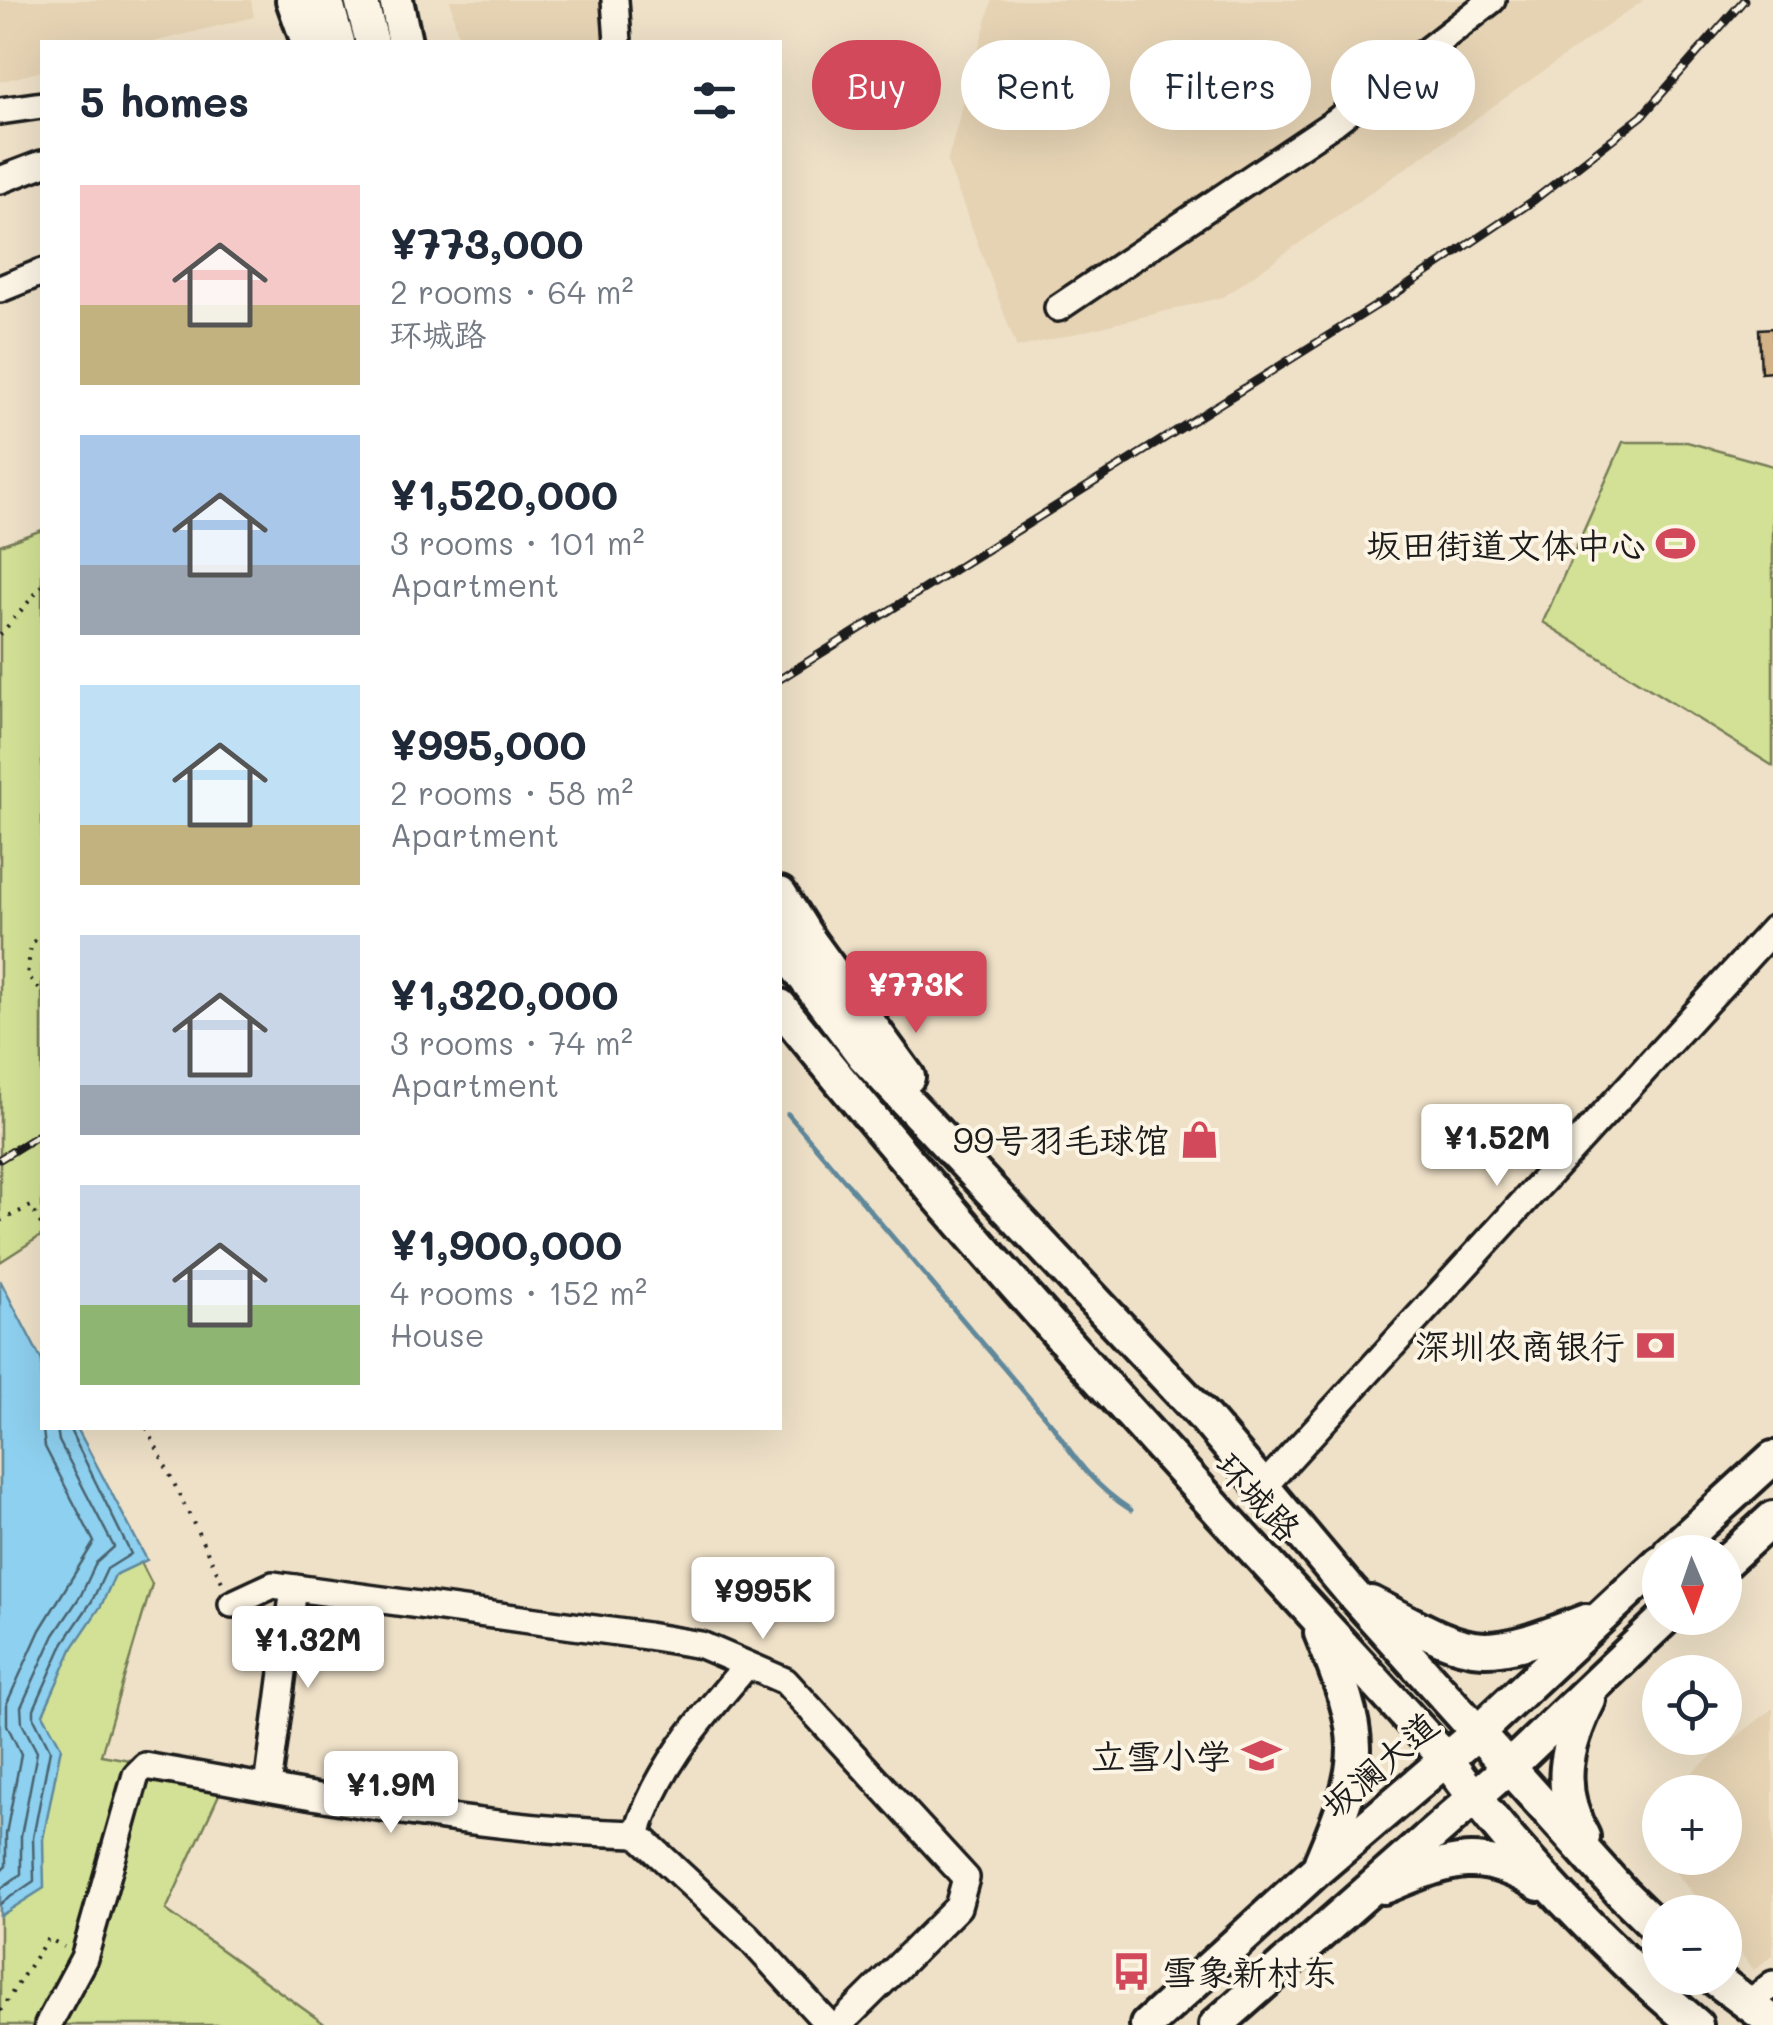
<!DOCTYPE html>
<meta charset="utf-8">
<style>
:root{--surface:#fff;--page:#f2f2f3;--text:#1f2937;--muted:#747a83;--accent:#d1495b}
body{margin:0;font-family:Mali,"LXGW WenKai TC",sans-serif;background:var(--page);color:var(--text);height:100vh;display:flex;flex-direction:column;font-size:38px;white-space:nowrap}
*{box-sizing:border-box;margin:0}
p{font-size:32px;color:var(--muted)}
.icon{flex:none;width:55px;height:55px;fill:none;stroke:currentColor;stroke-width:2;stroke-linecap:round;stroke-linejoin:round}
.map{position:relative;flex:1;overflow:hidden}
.side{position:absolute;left:40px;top:40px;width:742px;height:1390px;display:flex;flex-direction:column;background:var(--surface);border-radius:0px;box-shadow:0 10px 40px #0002}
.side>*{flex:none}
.banner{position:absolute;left:812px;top:40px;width:810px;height:90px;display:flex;gap:20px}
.needle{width:65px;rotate:178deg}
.buttons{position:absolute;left:1642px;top:1535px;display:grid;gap:20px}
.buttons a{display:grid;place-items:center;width:100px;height:100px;border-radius:50%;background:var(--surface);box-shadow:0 10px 40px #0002;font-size:50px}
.price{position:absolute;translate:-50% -85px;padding:0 22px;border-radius:10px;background:#fff;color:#222;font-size:32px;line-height:65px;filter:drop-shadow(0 2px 5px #0008)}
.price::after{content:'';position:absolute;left:50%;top:60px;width:30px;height:22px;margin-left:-15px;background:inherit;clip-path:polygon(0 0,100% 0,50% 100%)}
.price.active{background:var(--accent);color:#fff}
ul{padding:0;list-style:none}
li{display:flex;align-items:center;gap:30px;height:250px;padding:0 40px}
li span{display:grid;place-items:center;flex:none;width:280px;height:200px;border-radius:0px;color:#555}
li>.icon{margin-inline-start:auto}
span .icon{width:120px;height:120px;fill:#fffc;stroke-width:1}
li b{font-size:42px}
h2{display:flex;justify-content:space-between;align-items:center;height:120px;padding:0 40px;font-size:42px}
.pill{padding:0 35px;border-radius:45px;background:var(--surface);box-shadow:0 10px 40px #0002;font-size:35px;line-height:90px}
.pill.active{background:var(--accent);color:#fff}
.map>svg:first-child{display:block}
</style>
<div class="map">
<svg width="1773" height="2025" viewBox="0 0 1773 2025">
<rect width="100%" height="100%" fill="#efe1c8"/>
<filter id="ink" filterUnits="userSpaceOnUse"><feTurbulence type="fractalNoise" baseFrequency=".01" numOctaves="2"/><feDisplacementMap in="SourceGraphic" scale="20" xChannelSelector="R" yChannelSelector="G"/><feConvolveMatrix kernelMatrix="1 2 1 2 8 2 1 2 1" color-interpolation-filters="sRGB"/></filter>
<g filter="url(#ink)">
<g fill="#e6d3b4">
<path d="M0,0H251L254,17L154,42H42V71L0,82Z"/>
<path d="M450,0H630L632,42H459Z"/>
<path d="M992,0H1644L1223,297L1017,348L947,162Z"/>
<path d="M1773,1708V1955L1754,1970L1725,1934V1912H1708L1663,1858H1725V1792H1667Z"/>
</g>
<g fill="#d2e195" stroke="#777e58" stroke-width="2.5">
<path d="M1623,442H1687L1773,466V766L1543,622Z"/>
<path d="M42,530V1235L0,1262V545Z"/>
<path d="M0,1282L42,1428H73L152,1584L101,1755L227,1777L166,1910L326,2025H0Z"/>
</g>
<path fill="#8ed0ef" stroke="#60889b" stroke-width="2.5" d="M0,1280L42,1361V1428H77L147,1560L115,1575L101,1606L73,1647L43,1714L61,1747L43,1839L44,1888L0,1916Z"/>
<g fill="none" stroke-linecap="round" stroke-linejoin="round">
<g stroke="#4a6470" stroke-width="2.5">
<path d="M0,1872L6,1866V1834L21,1754L7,1725V1703L40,1630L94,1542L45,1447L42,1422"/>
<path d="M0,1889L21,1874V1836L37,1752L22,1723L21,1707L54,1635L81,1595L96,1563L114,1547L59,1441L57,1428"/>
<path d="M0,1904L34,1881L33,1838L50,1750L34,1718V1709L64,1642L92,1601L107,1569L131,1554L69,1428"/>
</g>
<path stroke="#60889b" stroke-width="5" d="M788,1114L1053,1426C1076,1461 1096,1488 1131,1510"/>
</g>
<path fill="#d2b286" stroke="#1c1c1c" stroke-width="2.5" d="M1773,328V372L1761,373L1759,329Z"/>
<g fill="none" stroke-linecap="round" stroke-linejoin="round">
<defs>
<g id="minor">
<path d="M615,0L618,42"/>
<path d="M0,111L42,105"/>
<path d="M0,180L42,164"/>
<path d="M0,289L42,272"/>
<path d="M1058,308L1335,122L1492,0"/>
<path d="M1263,1487L1773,929"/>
<path d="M232,1604L273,1585L647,1636L701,1645L785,1681L966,1878L958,1907L839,2025"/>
<path d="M268,1787L294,1588"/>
<path d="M637,1834C658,1766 702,1718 747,1665"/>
<path d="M1748,2004L1773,1984"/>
<path d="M48,2025L84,1958L136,1775L145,1766C308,1794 471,1830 637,1834L749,1938L829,2025"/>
</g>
<g id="major">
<path d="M293,0L308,42"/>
<path d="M326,0L338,42"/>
<path d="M361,0L372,42"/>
<path d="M396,0L405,42"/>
<path d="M780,894L810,942L908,1077"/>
<path d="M780,945L864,1056L1206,1419L1351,1592L1622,1893L1660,1930"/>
<path d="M780,1006C989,1268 1220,1510 1445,1758C1512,1851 1608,1951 1696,2025"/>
<path d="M1670,1552L1773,1458"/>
<path d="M1725,1562L1773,1518"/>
<path d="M1371,1603C1475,1657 1475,1664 1586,1621"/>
<path d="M1321,1633C1364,1739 1366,1756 1321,1862"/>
<path d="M1583,1837C1556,1788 1565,1748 1589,1700"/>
<path d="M1384,1887C1446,1862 1477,1845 1539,1884"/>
<path d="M1714,1978L1773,2022"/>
<path d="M1147,2025L1319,1868L1478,1732L1660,1562"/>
<path d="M1216,2025L1509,1767L1665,1618"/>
</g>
</defs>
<use href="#minor" stroke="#1c1c1c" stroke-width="32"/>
<use href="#major" stroke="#1c1c1c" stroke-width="40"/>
<g stroke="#1c1c1c" stroke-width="4" stroke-dasharray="2.5 8" stroke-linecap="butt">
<path d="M0,635L42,586"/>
<path d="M42,932L31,945L27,975L42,992"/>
<path d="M0,1221L31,1206L42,1226"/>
<path d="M147,1428L224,1586"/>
<path d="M0,2011L48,1938L64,1947"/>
</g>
<use href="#minor" stroke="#fcf5e5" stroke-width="25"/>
<use href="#major" stroke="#fcf5e5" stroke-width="32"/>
<defs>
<g id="rail">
<path d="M780,679L1398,292L1530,203L1642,116L1744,0"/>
<path d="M0,1159L42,1133"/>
</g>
</defs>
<use href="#rail" stroke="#1c1c1c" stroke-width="9"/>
<use href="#rail" stroke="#fcf5e5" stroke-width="5" stroke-dasharray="15" stroke-linecap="butt"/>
</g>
</g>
<defs>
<symbol id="stadium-bare" viewBox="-9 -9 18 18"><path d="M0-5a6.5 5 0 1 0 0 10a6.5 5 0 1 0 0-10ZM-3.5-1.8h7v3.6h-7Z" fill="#d1495b" stroke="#fcf5e5" stroke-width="2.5" paint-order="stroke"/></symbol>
<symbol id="shop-bare" viewBox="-9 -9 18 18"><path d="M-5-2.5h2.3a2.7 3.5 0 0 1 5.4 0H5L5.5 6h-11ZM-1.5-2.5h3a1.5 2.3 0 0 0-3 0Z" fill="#d1495b" stroke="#fcf5e5" stroke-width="2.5" paint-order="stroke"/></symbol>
<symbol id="bank-bare" viewBox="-9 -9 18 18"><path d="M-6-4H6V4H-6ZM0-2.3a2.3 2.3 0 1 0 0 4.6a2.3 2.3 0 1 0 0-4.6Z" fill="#d1495b" stroke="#fcf5e5" stroke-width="2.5" paint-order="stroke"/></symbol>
<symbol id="school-bare" viewBox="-9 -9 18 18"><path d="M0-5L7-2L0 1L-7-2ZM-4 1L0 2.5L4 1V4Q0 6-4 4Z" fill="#d1495b" stroke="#fcf5e5" stroke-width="2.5" paint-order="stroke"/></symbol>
<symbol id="bus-bare" viewBox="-9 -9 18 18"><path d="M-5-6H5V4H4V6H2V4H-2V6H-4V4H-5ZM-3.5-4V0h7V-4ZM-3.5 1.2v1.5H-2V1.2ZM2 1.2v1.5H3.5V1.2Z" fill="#d1495b" stroke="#fcf5e5" stroke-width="2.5" paint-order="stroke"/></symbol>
</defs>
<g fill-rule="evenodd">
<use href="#stadium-bare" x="1648" y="516" width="55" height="55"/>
<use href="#shop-bare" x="1172" y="1112" width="55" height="55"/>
<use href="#bank-bare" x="1628" y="1318" width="55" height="55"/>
<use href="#school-bare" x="1234" y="1728" width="55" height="55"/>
<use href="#bus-bare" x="1104" y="1944" width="55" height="55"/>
</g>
<g text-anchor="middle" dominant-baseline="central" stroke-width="8" stroke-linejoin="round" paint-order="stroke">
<g font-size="35" fill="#1c1c1c" stroke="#fcf5e5" text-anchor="end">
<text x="1646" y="544">坂田街道文体中心</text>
<text x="1169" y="1139">99号羽毛球馆</text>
<text x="1625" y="1345">深圳农商银行</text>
<text x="1231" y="1755">立雪小学</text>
<text x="1162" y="1971" text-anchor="start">雪象新村东</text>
</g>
<g font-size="35" fill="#1c1c1c" stroke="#fcf5e5">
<text transform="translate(1259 1496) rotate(47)">环城路</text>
<text transform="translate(1379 1764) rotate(-41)">坂澜大道</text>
</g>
</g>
</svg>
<div class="buttons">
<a><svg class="needle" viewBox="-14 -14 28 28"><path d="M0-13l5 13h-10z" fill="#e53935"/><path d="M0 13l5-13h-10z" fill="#747a83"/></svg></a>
<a><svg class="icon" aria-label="locate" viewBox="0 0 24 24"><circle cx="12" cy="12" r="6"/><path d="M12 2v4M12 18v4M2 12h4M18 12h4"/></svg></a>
<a>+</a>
<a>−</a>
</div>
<b class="price active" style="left:916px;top:1036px">¥773K</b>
<b class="price" style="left:1497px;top:1189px">¥1.52M</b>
<b class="price" style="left:763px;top:1642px">¥995K</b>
<b class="price" style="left:308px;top:1691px">¥1.32M</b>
<b class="price" style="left:391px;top:1836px">¥1.9M</b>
<div class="banner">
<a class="pill active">Buy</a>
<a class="pill">Rent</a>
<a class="pill">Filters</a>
<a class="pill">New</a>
</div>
<section class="side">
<h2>5 homes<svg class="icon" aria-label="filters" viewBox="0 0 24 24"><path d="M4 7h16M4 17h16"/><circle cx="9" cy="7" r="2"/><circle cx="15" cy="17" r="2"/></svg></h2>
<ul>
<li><span style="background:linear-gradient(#f6c9c9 60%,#c2b280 0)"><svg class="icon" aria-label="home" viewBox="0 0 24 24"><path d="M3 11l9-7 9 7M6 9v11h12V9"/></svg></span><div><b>¥773,000</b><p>2 rooms · 64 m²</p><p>环城路</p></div></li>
<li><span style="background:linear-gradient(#a9c7e8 65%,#9aa5b1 0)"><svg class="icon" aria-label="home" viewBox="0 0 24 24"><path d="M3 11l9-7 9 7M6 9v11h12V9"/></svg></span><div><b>¥1,520,000</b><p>3 rooms · 101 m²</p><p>Apartment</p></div></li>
<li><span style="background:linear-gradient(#bfe0f5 70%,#c2b280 0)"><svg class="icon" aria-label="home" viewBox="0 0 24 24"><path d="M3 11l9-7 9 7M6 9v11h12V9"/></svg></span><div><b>¥995,000</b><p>2 rooms · 58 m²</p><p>Apartment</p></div></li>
<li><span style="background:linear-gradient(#c9d6e8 75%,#9aa5b1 0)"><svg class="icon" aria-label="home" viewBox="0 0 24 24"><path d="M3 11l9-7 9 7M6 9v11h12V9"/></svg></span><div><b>¥1,320,000</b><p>3 rooms · 74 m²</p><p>Apartment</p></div></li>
<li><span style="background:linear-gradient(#c9d6e8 60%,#8fb573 0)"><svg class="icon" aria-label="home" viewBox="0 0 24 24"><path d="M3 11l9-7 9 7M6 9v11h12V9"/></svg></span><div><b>¥1,900,000</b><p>4 rooms · 152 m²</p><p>House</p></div></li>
</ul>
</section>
</div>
